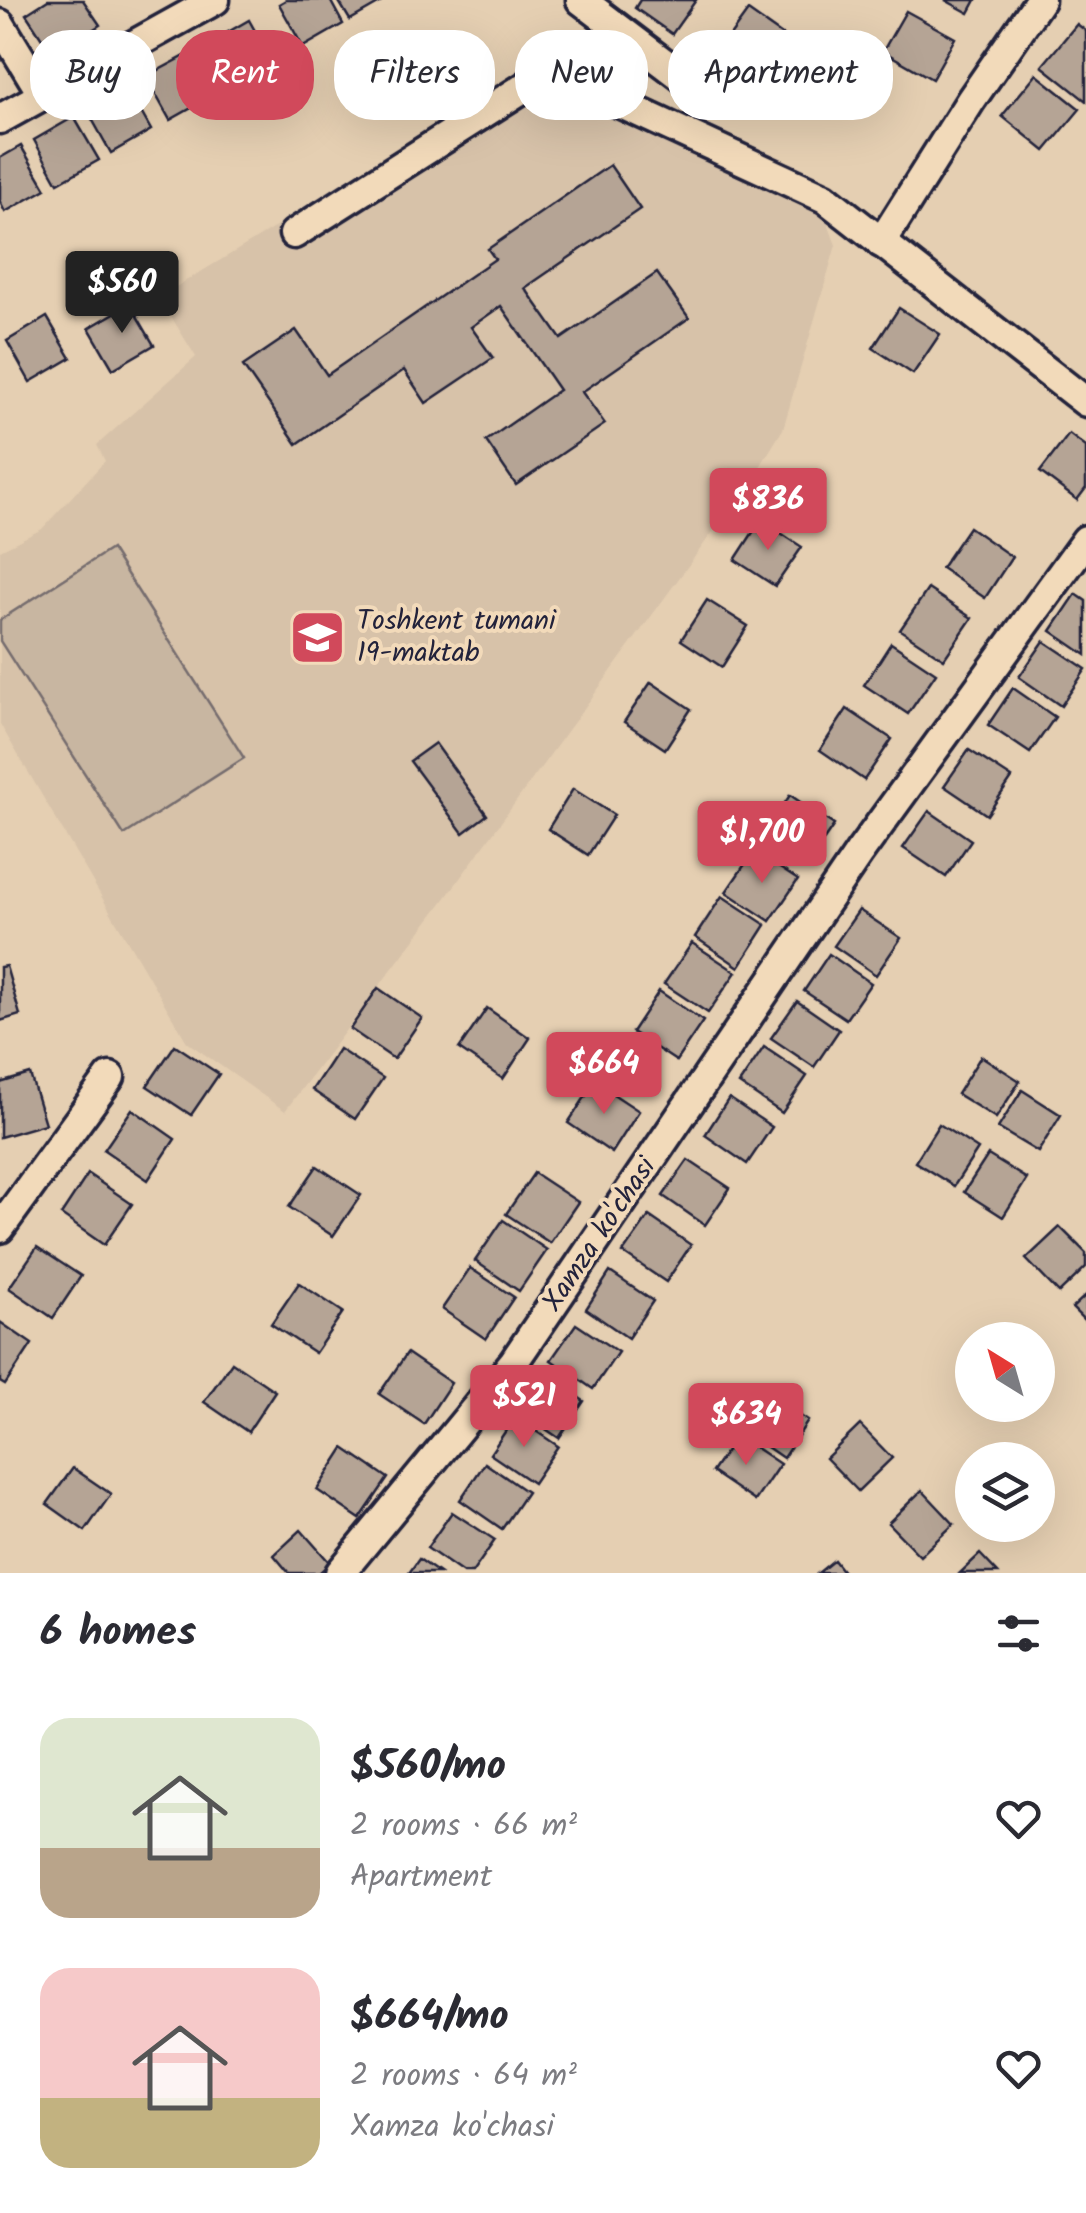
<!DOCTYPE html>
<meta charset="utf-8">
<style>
:root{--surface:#fff;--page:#f7f7f7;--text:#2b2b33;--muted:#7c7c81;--accent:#d1495b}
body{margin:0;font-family:Kalam,sans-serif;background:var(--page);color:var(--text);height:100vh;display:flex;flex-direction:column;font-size:38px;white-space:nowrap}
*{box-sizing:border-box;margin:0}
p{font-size:32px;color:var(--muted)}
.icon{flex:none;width:55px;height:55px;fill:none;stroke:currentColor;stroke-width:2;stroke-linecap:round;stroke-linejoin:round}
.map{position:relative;height:1573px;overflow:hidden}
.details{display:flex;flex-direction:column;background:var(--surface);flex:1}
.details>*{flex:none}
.guide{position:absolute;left:30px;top:30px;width:1028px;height:90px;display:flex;gap:20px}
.needle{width:65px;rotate:323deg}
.tools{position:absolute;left:955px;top:1322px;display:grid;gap:20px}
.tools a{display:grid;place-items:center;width:100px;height:100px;border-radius:50%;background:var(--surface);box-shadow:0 10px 40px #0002;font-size:50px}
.price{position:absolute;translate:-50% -85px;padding:0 22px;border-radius:10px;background:var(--accent);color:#fff;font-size:32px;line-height:65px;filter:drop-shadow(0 2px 5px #0008)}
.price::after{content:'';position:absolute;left:50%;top:60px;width:30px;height:22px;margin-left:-15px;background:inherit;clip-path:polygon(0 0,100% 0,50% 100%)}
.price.current{background:#222;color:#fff}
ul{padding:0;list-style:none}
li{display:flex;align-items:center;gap:30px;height:250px;padding:0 40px}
li span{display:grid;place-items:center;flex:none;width:280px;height:200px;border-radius:30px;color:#555}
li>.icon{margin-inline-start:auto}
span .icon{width:120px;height:120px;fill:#fffc;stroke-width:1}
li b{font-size:42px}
h2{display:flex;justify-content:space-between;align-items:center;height:120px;padding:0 40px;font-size:42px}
.pill{padding:0 35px;border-radius:40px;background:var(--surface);box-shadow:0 10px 40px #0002;font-size:35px;line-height:90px}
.pill.current{background:var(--accent);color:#fff}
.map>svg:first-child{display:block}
</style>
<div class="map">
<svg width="1086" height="1573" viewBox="0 0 1086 1573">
<rect width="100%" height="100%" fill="#e5cfb2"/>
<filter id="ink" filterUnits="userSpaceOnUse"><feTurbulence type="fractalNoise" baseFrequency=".01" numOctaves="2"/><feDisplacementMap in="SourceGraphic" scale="20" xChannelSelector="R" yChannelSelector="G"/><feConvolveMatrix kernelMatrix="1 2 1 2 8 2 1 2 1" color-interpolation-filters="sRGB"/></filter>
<g filter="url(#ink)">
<path fill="#d7c2a9" d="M517,82L534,111L559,96L813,205L827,221L836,245L783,429L758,470L447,896L285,1111L187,1042L0,724V550L42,529L105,461L97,445L196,357L159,297Z"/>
<path fill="#c8b6a1" stroke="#756c6e" stroke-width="2.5" d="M111,549L244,758L124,835L0,641V620Z"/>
<g fill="#b5a495" stroke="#22223b" stroke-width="2.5">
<path d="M48,0H83L100,25L53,55L26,14Z"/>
<path d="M286,0H330L343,24L303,47L279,4Z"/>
<path d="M338,0H385L350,20Z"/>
<path d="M640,0H696L672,34L635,8Z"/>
<path d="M945,0H976L969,13Z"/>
<path d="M748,11L785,37L748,89L711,62Z"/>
<path d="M906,11L955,38L932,79L883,51Z"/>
<path d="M249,20L273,63L232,86L209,43Z"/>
<path d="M1077,24L1086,31V101L1042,66Z"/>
<path d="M187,55L211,97L170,120L146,77Z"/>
<path d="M1036,74L1080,109L1045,151L1002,116Z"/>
<path d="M127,87L151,130L111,153L87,110Z"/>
<path d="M74,117L99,160L58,183L34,140Z"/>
<path d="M21,146L46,189L5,212L0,202V158Z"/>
<path d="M610,165L640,209L525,288L561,339L657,273L689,318L582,392L605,424L516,485L486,441L559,390L501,306L471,327L493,358L426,403L404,370L297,444L243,366L296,330L327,375L495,259L488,249Z"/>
<path d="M130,304L154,345L113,369L89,328Z"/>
<path d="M899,308L940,334L913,374L873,348Z"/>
<path d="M47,317L71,358L30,382L7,341Z"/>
<path d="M1069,434L1086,447V488L1077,500L1040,472Z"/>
<path d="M761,520L802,547L775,586L735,560Z"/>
<path d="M969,527L1012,557L985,598L941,568Z"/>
<path d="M928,589L972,618L944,659L900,630Z"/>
<path d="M1076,594L1086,601V655L1051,631Z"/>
<path d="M707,600L748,626L722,667L681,640Z"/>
<path d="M1044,641L1086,669L1061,706L1019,677Z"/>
<path d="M891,643L936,673L908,714L864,685Z"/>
<path d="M651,682L691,709L665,749L624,722Z"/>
<path d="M1013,688L1055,717L1030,753L988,725Z"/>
<path d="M847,709L892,739L864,780L820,750Z"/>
<path d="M435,743L487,815L463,833L410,761Z"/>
<path d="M969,750L1012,778L987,815L944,786Z"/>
<path d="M573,789L614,815L588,855L548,829Z"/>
<path d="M790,795L834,825L806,866L763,837Z"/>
<path d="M929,811L971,840L946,877L903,848Z"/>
<path d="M754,851L798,880L770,921L726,892Z"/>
<path d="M722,896L766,925L739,967L695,937Z"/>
<path d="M859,910L901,938L876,975L834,946Z"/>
<path d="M692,943L736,972L708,1013L664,984Z"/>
<path d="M829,954L871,983L846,1019L804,991Z"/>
<path d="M6,966L20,1015L0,1021V967Z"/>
<path d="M378,988L422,1018L394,1059L350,1029Z"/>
<path d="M659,991L703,1021L676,1061L632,1032Z"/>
<path d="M797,1001L839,1030L814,1067L771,1038Z"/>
<path d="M487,1008L530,1038L503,1079L459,1049Z"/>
<path d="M175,1045L219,1074L191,1115L147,1086Z"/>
<path d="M764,1047L807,1076L782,1113L739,1084Z"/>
<path d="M339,1049L383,1078L355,1119L312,1090Z"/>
<path d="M981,1056L1020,1081L996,1118L957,1094Z"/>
<path d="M30,1074L45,1124L0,1137V1083Z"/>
<path d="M595,1082L639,1111L612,1153L568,1123Z"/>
<path d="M1022,1090L1061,1115L1038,1152L998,1128Z"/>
<path d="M729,1098L772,1127L747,1164L705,1135Z"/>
<path d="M132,1109L175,1139L148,1180L104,1150Z"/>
<path d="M939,1124L978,1149L954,1186L915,1162Z"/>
<path d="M988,1155L1027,1179L1003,1217L964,1192Z"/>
<path d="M688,1160L730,1188L705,1225L663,1196Z"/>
<path d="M317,1166L361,1195L333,1236L289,1207Z"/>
<path d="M534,1173L578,1202L550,1243L506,1214Z"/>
<path d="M88,1174L132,1204L104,1245L61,1215Z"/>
<path d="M649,1216L691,1245L666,1282L623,1253Z"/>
<path d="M503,1220L547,1250L519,1291L475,1261Z"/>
<path d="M1060,1227L1086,1253V1267L1059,1293L1026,1259Z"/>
<path d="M37,1247L81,1276L53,1318L9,1288Z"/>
<path d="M470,1268L514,1297L486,1339L442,1309Z"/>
<path d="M610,1272L653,1301L628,1338L586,1309Z"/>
<path d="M299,1283L343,1312L315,1353L271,1324Z"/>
<path d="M1086,1295V1322L1072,1308Z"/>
<path d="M0,1322L32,1344L5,1385L0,1382Z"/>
<path d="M576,1324L618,1352L593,1389L551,1360Z"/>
<path d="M407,1353L451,1383L424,1424L379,1394Z"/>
<path d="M232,1362L275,1391L248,1432L204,1402Z"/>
<path d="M541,1373L584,1401L559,1438L516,1409Z"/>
<path d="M766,1393L808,1421L783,1458L741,1429Z"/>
<path d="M515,1417L558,1446L533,1483L490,1454Z"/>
<path d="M860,1425L892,1458L858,1491L826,1458Z"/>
<path d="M737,1435L780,1464L755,1501L712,1472Z"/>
<path d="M344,1448L388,1478L360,1519L317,1490Z"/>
<path d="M485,1463L527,1492L502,1529L460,1500Z"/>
<path d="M73,1468L111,1494L85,1531L47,1504Z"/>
<path d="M922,1490L954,1524L920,1556L888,1523Z"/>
<path d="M452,1512L495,1540L472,1573H463L427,1548Z"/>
<path d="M301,1530L330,1563L319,1573H289L274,1555Z"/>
<path d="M980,1554L998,1573H960Z"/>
<path d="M419,1559L439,1573H409Z"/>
<path d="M834,1560L844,1573H818Z"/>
</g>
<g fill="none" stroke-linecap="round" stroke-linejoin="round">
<defs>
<g id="minor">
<path d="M581,0L693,85"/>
<path d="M0,24L43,95"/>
<path d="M0,119L215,0"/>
<path d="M294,234L550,71L825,198L1086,402"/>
<path d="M881,243L971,100L1040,0"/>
<path d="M0,1228L110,1077"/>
<path d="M340,1573L513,1363L859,853L1086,540"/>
</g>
</defs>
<use href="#minor" stroke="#22223b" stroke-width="35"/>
<use href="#minor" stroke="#f2daba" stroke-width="28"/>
</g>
</g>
<defs>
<symbol id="school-square" viewBox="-11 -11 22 22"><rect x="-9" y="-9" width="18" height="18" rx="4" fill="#d1495b" stroke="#f2daba"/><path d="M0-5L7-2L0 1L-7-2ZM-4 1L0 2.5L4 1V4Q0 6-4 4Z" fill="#fff"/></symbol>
</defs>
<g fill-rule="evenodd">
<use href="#school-square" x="286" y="606" width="63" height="63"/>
</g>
<g text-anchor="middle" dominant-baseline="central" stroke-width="8" stroke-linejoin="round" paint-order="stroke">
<g font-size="28" fill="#22223b" stroke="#f2daba" text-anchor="start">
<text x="357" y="621">Toshkent tumani<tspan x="357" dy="32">19-maktab</tspan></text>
</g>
<g font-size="28" fill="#22223b" stroke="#f2daba">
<text transform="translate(600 1235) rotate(-56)">Xamza ko'chasi</text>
</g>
</g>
</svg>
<div class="tools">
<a><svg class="needle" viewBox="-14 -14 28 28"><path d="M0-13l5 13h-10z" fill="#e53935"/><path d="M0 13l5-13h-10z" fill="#7c7c81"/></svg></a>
<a><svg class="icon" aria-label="layers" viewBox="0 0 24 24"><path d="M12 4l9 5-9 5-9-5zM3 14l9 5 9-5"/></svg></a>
</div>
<b class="price current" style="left:122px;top:336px">$560</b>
<b class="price" style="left:768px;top:553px">$836</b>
<b class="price" style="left:762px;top:886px">$1,700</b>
<b class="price" style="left:604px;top:1117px">$664</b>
<b class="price" style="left:524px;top:1450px">$521</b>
<b class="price" style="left:746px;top:1468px">$634</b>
<div class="guide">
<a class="pill">Buy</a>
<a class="pill current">Rent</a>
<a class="pill">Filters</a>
<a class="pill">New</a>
<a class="pill">Apartment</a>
</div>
</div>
<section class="details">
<h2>6 homes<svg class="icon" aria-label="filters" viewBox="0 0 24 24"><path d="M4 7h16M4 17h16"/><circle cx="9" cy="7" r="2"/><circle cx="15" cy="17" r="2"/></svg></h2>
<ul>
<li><span style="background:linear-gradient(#dfe7d0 65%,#b9a48a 0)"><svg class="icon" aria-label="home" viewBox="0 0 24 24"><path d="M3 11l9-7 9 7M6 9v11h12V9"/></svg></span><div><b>$560/mo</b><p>2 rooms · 66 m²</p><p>Apartment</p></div><svg class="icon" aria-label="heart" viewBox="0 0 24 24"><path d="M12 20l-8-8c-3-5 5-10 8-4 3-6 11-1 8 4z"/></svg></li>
<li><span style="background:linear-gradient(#f6c9c9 65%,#c2b280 0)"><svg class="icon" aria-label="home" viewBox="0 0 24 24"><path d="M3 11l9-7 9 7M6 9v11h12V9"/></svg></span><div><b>$664/mo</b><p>2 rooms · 64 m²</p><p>Xamza ko'chasi</p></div><svg class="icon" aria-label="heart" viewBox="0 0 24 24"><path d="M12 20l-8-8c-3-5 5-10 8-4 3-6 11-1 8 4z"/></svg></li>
</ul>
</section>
